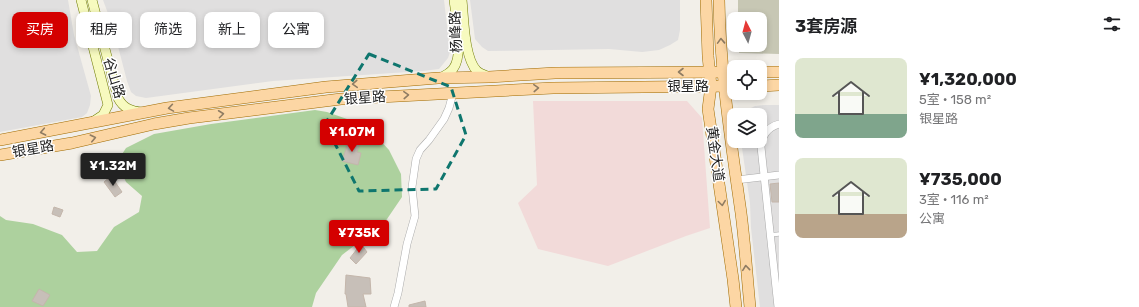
<!DOCTYPE html>
<html lang="zh">
<meta charset="utf-8">
<style>
:root{--surface:#fff;--page:#f2f2f2;--text:#202124;--muted:#757577;--accent:#d40000}
body{margin:0;font-family:Rubik,"Noto Sans SC",sans-serif;background:var(--page);color:var(--text);height:100vh;display:flex;flex-direction:column;font-size:15px;white-space:nowrap}
*{box-sizing:border-box;margin:0}
p{font-size:13px;color:var(--muted)}
.icon{flex:none;width:22px;height:22px;fill:none;stroke:currentColor;stroke-width:2;stroke-linecap:round;stroke-linejoin:round}
.map{position:relative;flex:1;overflow:hidden}
.side{display:flex;flex-direction:column;background:var(--surface);width:360px}
.side>*{flex:none}
.hud{position:absolute;left:12px;top:12px;width:380px;height:36px;display:flex;gap:8px}
.needle{width:26px;rotate:354deg}
.fabs{position:absolute;left:727px;top:12px;display:grid;gap:8px}
.fabs a{display:grid;place-items:center;width:40px;height:40px;border-radius:8px;background:var(--surface);box-shadow:0 2px 6px #0003;font-size:20px}
.price{position:absolute;translate:-50% -34px;padding:0 9px;border-radius:4px;background:var(--accent);color:#fff;font-size:13px;line-height:26px;filter:drop-shadow(0 1px 2px #0008)}
.price::after{content:'';position:absolute;left:50%;top:24px;width:12px;height:9px;margin-left:-6px;background:inherit;clip-path:polygon(0 0,100% 0,50% 100%)}
.price.selected{background:#222;color:#fff}
ul{padding:0;list-style:none}
li{display:flex;align-items:center;gap:12px;height:100px;padding:0 16px}
li span{display:grid;place-items:center;flex:none;width:112px;height:80px;border-radius:8px;color:#555}
li>.icon{margin-inline-start:auto}
span .icon{width:48px;height:48px;fill:#fffc;stroke-width:1}
li b{font-size:17px}
h2{display:flex;justify-content:space-between;align-items:center;height:48px;padding:0 16px;font-size:17px}
.pill{padding:0 14px;border-radius:8px;background:var(--surface);box-shadow:0 2px 6px #0003;font-size:14px;line-height:36px}
.pill.selected{background:var(--accent);color:#fff}
main{display:flex;flex:1;min-height:0}
.map>svg:first-child{display:block}
</style>
<main>
<div class="map">
<svg width="779" height="307" viewBox="0 0 779 307">
<rect width="100%" height="100%" fill="#f2efe9"/>
<g fill="#e0dfdf">
<path d="M0,0H68L74,35L91,96L90,105L87,113L82,117L0,132Z"/>
<path d="M103,0H444L450,52L448,58L439,69L423,71L273,81L146,98L136,96L131,92L127,81L113,27Z"/>
<path d="M470,0H680V30L678,40L670,45L659,50L642,52L609,49L488,51L482,47L475,39Z"/>
<path d="M765,105H779V307H760L751,228L750,203L741,141H760V115H743L747,110L755,106Z"/>
</g>
<path fill="#f2dad9" d="M533,101H687L702,118L710,228L686,236L608,266L538,249L518,203L537,185Z"/>
<path fill="#c7c7b4" d="M738,0H779V54L739,53V45H760V19H738Z"/>
<path fill="#add19e" d="M315,110L327,112L367,126L389,150L401,174L402,197L385,222L342,255L316,293L312,307H0V216L6,220L33,224L62,235L77,252L97,251L114,227L139,212L142,196L126,182L117,162L126,148L154,134L211,124Z"/>
<g fill="#c7bfb8" stroke="#c4b6ab">
<path d="M348,139L360,142L357,152L361,153L358,165L342,161L346,149Z"/>
<path d="M111,176L122,192L115,197L104,182Z"/>
<path d="M779,183V202H772L770,184Z"/>
<path d="M54,207L63,210L60,217L52,214Z"/>
<path d="M361,244L367,252L356,264L350,258Z"/>
<path d="M346,275L370,278L371,294H363L366,307H348L346,294H345Z"/>
<path d="M39,289L50,295L43,306L32,301Z"/>
<path d="M425,301L426,307H409V305Z"/>
</g>
<g fill="none" stroke-linecap="round" stroke-linejoin="round">
<defs>
<path id="service" d="M770,235L779,234"/>
<g id="minor">
<path d="M736,180L779,175"/>
<path d="M394,307L398,293L407,244L415,216L412,187L416,159L420,150L429,140L444,119L449,108L453,93"/>
<path d="M778,307L761,147C762,135 768,127 779,124"/>
</g>
<g id="secondary">
<path d="M81,0L108,105L103,115L94,121"/>
<path d="M92,0L118,98C123,108 131,111 142,112"/>
<path d="M462,0C464,18 464,58 477,71C481,74 485,75 489,77"/>
<path d="M440,78C444,76 450,73 453,69C464,55 456,17 454,0"/>
</g>
<g id="primary">
<path d="M706,0L708,56L711,86L708,109L733,279L736,307"/>
<path d="M719,0C720,71 731,142 741,213C745,244 747,276 750,307"/>
<path d="M760,72H779"/>
<path d="M760,86L779,85"/>
<path d="M0,140L167,108L326,87L438,78L489,77L555,73L734,72"/>
<path d="M0,155L72,143L154,124L189,118L341,99L553,88L734,86"/>
</g>
</defs>
<use href="#service" stroke="#a9a9a9" stroke-width="4.5"/>
<use href="#minor" stroke="#a9a9a9" stroke-width="8"/>
<use href="#secondary" stroke="#707d05" stroke-width="10"/>
<use href="#primary" stroke="#a06b00" stroke-width="12"/>
<use href="#service" stroke="#fff" stroke-width="3.5"/>
<use href="#minor" stroke="#fff" stroke-width="7"/>
<use href="#secondary" stroke="#f7fabf" stroke-width="9"/>
<use href="#primary" stroke="#fcd6a4" stroke-width="11"/>
</g>
<defs><path id="oneway-chevron" d="M-2-3.5L2.5 0L-2 3.5" fill="none" stroke-width="1.6" stroke-linecap="round" stroke-linejoin="round"/></defs>
<g stroke="#8f7c63">
<use href="#oneway-chevron" transform="translate(721 41) rotate(-92)"/>
<use href="#oneway-chevron" transform="translate(681 72) rotate(-180)"/>
<use href="#oneway-chevron" transform="translate(355 84) rotate(176)"/>
<use href="#oneway-chevron" transform="translate(536 88) rotate(-3)"/>
<use href="#oneway-chevron" transform="translate(406 95) rotate(-3)"/>
<use href="#oneway-chevron" transform="translate(171 108) rotate(171)"/>
<use href="#oneway-chevron" transform="translate(221 114) rotate(-7)"/>
<use href="#oneway-chevron" transform="translate(43 132) rotate(169)"/>
<use href="#oneway-chevron" transform="translate(93 138) rotate(-13)"/>
<use href="#oneway-chevron" transform="translate(722 203) rotate(82)"/>
<use href="#oneway-chevron" transform="translate(746 268) rotate(-96)"/>
</g>
<path fill="none" stroke="#0f766e" stroke-width="3" stroke-dasharray="8 5" stroke-linejoin="round" d="M369,54L451,87L466,135L436,189L359,191L325,124Z"/>
<g text-anchor="middle" dominant-baseline="central" stroke-width="3" stroke-linejoin="round" paint-order="stroke">
<g font-size="14" fill="#222" stroke="#fff">
<text transform="translate(456 32) rotate(-93)">杨峰路</text>
<text transform="translate(114 78) rotate(73)">谷山路</text>
<text x="688" y="86">银星路</text>
<text transform="translate(365 98) rotate(-4)">银星路</text>
<text transform="translate(33 149) rotate(-10)">银星路</text>
<text transform="translate(715 154) rotate(82)">黄金大道</text>
</g>
</g>
</svg>
<div class="fabs">
<a><svg class="needle" viewBox="-14 -14 28 28"><path d="M0-13l5 13h-10z" fill="#e53935"/><path d="M0 13l5-13h-10z" fill="#757577"/></svg></a>
<a><svg class="icon" aria-label="locate" viewBox="0 0 24 24"><circle cx="12" cy="12" r="6"/><path d="M12 2v4M12 18v4M2 12h4M18 12h4"/></svg></a>
<a><svg class="icon" aria-label="layers" viewBox="0 0 24 24"><path d="M12 4l9 5-9 5-9-5zM3 14l9 5 9-5"/></svg></a>
</div>
<b class="price" style="left:352px;top:153px">¥1.07M</b>
<b class="price selected" style="left:113px;top:187px">¥1.32M</b>
<b class="price" style="left:359px;top:254px">¥735K</b>
<div class="hud">
<a class="pill selected">买房</a>
<a class="pill">租房</a>
<a class="pill">筛选</a>
<a class="pill">新上</a>
<a class="pill">公寓</a>
</div>
</div>
<section class="side">
<h2>3套房源<svg class="icon" aria-label="filters" viewBox="0 0 24 24"><path d="M4 7h16M4 17h16"/><circle cx="9" cy="7" r="2"/><circle cx="15" cy="17" r="2"/></svg></h2>
<ul>
<li><span style="background:linear-gradient(#dfe7d0 70%,#7fa58c 0)"><svg class="icon" aria-label="home" viewBox="0 0 24 24"><path d="M3 11l9-7 9 7M6 9v11h12V9"/></svg></span><div><b>¥1,320,000</b><p>5室 · 158 m²</p><p>银星路</p></div></li>
<li><span style="background:linear-gradient(#dfe7d0 70%,#b9a48a 0)"><svg class="icon" aria-label="home" viewBox="0 0 24 24"><path d="M3 11l9-7 9 7M6 9v11h12V9"/></svg></span><div><b>¥735,000</b><p>3室 · 116 m²</p><p>公寓</p></div></li>
</ul>
</section>
</main>
